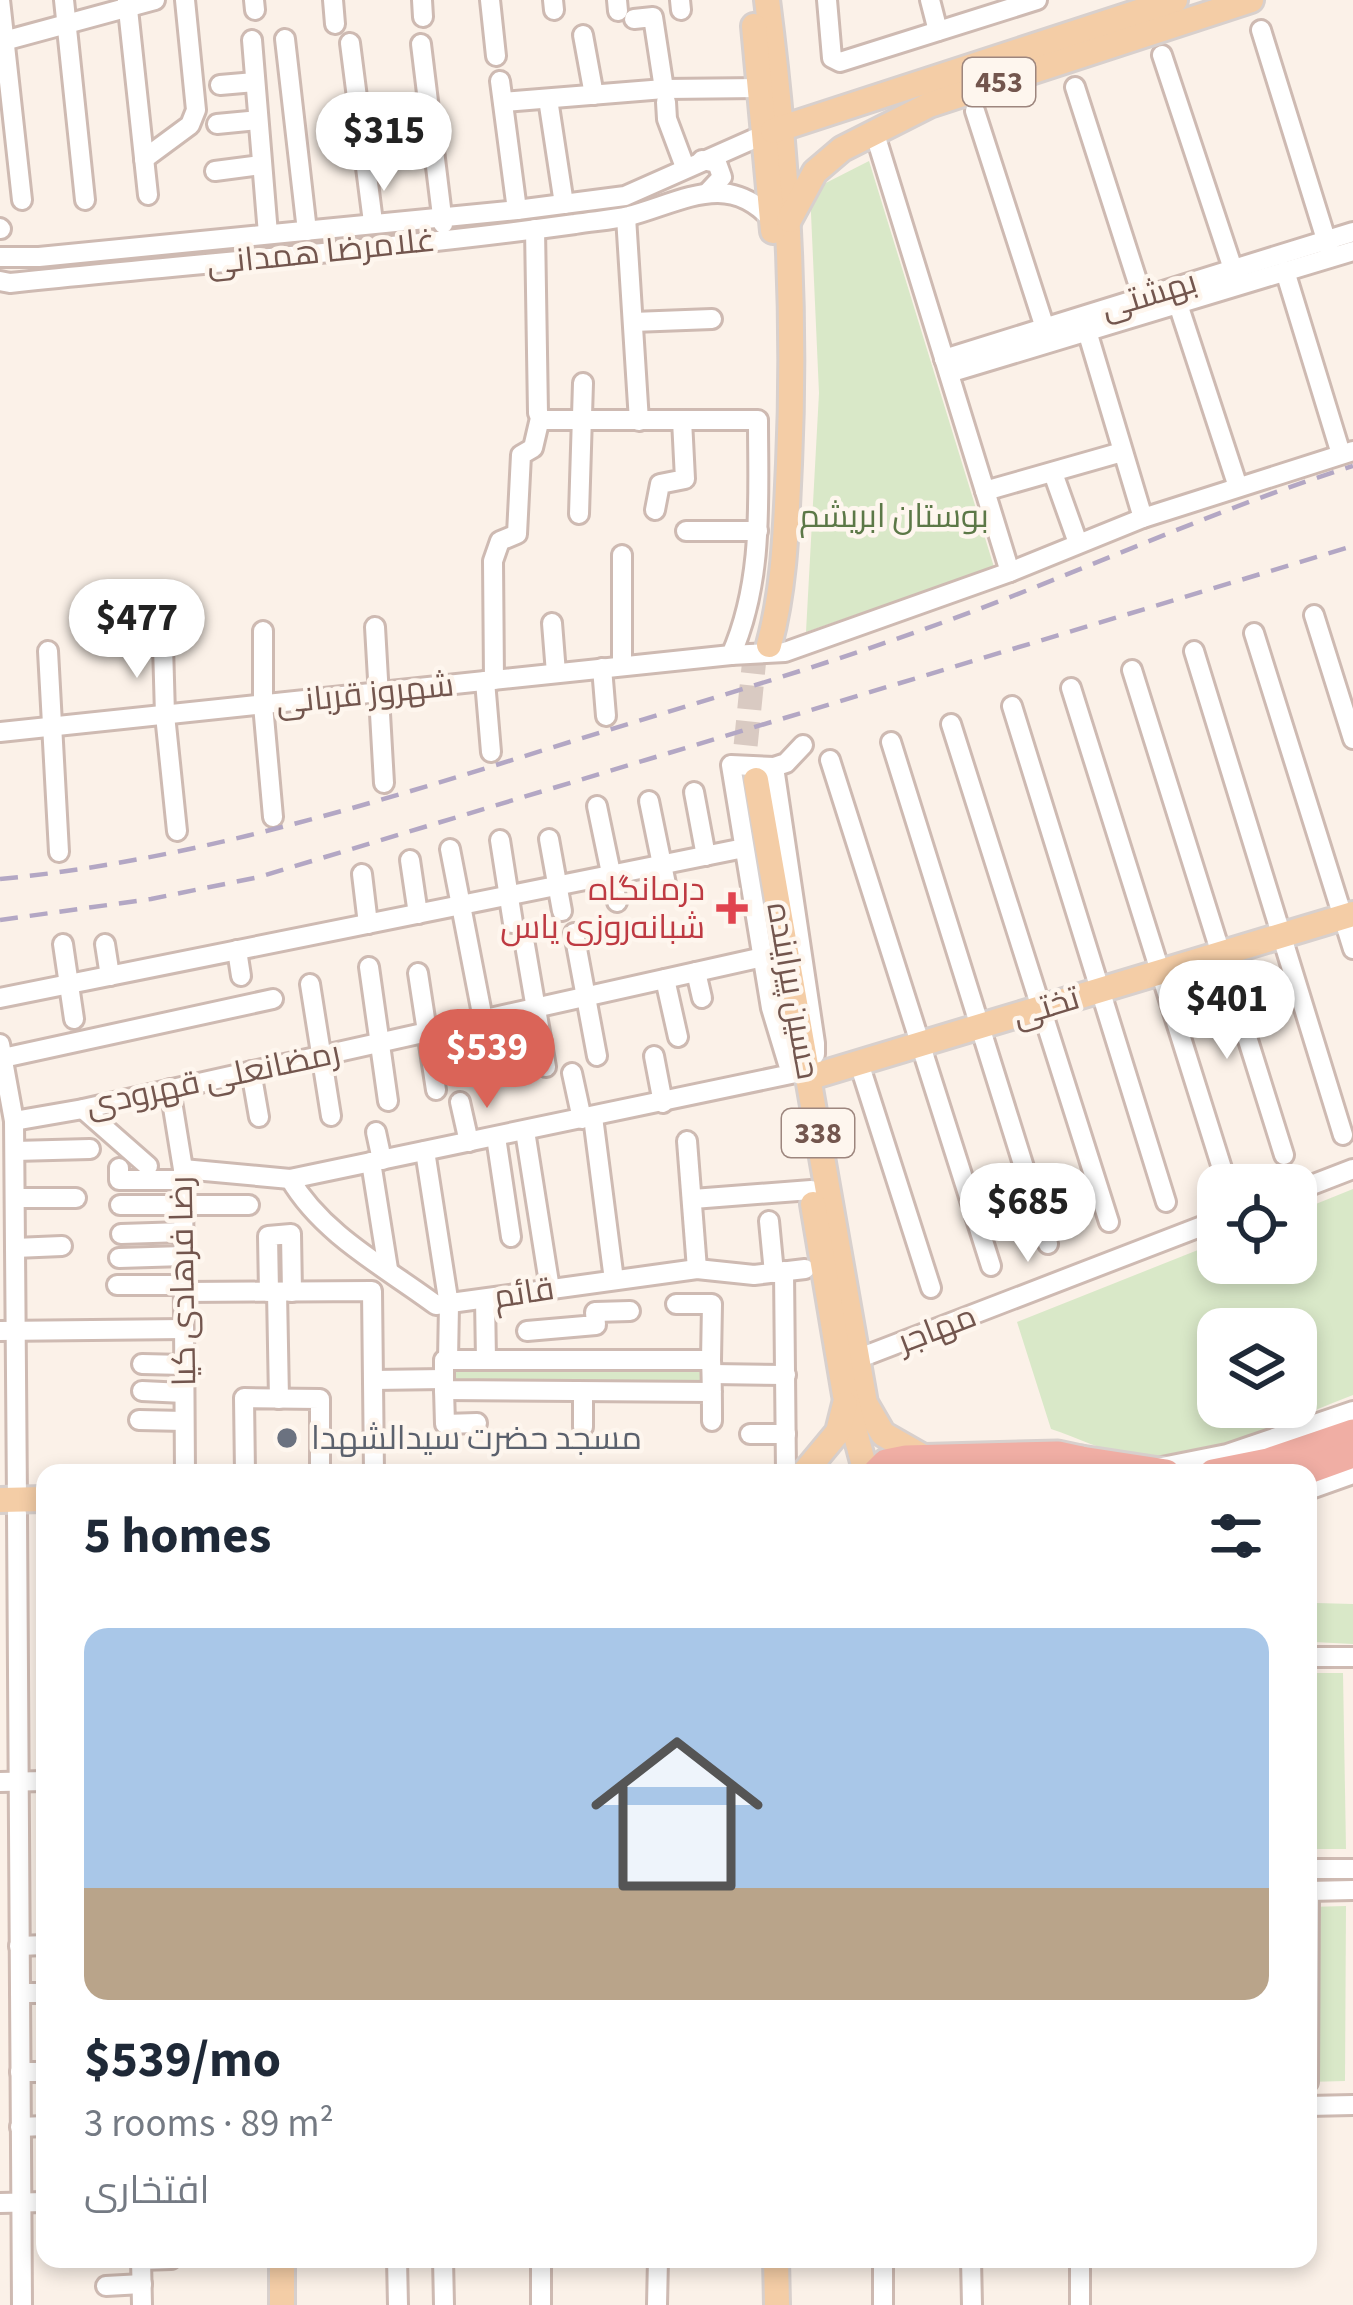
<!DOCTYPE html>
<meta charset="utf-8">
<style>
:root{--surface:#fff;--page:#f2f2f3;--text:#1f2937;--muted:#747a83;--line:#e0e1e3;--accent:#da6458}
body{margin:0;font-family:"Source Sans 3",Cairo,sans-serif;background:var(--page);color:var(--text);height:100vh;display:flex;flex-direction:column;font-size:45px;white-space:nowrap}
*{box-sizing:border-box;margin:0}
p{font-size:39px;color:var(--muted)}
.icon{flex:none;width:66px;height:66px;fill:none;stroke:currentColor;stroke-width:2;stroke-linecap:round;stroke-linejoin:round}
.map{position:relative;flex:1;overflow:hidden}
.panel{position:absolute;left:36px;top:1464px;width:1281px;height:804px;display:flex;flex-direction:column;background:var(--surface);border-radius:24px;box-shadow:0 6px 18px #0003}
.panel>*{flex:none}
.controls{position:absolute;left:1197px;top:1164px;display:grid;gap:24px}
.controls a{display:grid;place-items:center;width:120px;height:120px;border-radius:24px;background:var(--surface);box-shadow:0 6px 18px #0003;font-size:60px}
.price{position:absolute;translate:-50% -102px;padding:0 27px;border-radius:42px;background:#fff;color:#222;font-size:39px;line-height:78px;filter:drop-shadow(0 3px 6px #0008)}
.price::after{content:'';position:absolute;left:50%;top:72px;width:36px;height:27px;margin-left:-18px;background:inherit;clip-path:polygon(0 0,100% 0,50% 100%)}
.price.on{background:var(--accent);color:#fff}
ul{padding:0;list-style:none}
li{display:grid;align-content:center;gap:24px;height:636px;padding:0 48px}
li+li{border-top:3px solid var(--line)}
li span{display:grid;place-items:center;height:372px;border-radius:24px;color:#555}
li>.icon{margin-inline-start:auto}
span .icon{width:216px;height:216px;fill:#fffc;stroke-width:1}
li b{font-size:51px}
h2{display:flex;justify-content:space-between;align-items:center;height:144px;padding:0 48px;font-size:51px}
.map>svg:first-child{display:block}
</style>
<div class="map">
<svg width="1353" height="2305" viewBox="0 0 1353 2305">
<rect width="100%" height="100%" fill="#fbf1e8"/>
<g fill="#d9e8c8" fill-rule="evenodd">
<path d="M869,161L994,567L806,632L819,393L810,191Z"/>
<path d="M1353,1189V1395C1283,1422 1208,1462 1130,1455C1105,1452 1076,1437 1051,1429L1017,1322L1218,1242V1263H1296V1212ZM1218,1329H1296V1407H1218Z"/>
<path d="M453,1362L702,1364L701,1387L453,1386Z"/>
<path d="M1316,1603L1353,1604V1644L1314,1642Z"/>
<path d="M1308,1673H1343L1346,1849H1308Z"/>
<path d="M1346,1906L1345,2081L1308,2082V1907Z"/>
</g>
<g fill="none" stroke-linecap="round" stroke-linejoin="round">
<path stroke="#d9cac2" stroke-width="24" stroke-dasharray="24 12" stroke-linecap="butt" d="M742,781L756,643"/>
<defs>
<g id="minor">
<path d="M0,0L22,200"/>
<path d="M64,0L85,200"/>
<path d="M127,0L148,195"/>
<path d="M254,0L255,10"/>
<path d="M333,0L335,24"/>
<path d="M422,0L423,17"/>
<path d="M490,0L496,56"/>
<path d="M553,0L554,10"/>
<path d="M617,0L618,11"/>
<path d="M680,0L681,10"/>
<path d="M827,0L832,58L840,62L1037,0"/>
<path d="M930,0L938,31"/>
<path d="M634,19L653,17L664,89"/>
<path d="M1261,30L1329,249"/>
<path d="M583,35L594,95"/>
<path d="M285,39L307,231"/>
<path d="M252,40L268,234"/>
<path d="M0,42L155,0"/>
<path d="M350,43L373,222"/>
<path d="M421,44L443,224"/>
<path d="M1162,55L1233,269"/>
<path d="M500,81L517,210"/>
<path d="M220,85L255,82"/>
<path d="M1075,87L1145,305"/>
<path d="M548,99L564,204"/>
<path d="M503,102L664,89L761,88"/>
<path d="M666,102L667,119L685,167"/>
<path d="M975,111L1045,328"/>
<path d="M217,124L258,120"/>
<path d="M874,131L1010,572"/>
<path d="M144,159L190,125L196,110L185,0"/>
<path d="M702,160L717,163L722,177L709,191"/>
<path d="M215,171L261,165"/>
<path d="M626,217L639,421"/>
<path d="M0,228L1,229"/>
<path d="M535,229L538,413L542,420H758C758,500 764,580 731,655"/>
<path d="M0,257H39L517,210L625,196L765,134"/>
<path d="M1285,271L1341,454"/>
<path d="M0,281L10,283C198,263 387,250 575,224C593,221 612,220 629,216C682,202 728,170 772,220"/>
<path d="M1178,304L1238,487"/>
<path d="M633,322L712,319"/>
<path d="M1087,331L1143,518"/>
<path d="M944,359L1353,232"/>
<path d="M949,373L1353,251"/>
<path d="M1053,473L1078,543"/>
<path d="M985,491L1122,452"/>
<path d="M655,510L660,484L685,479L682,420"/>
<path d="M579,514L583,383"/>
<path d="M686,531H758"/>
<path d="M622,555V666"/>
<path d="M1314,615L1353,739"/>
<path d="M552,623L556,673"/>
<path d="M375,627L384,783"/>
<path d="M263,631V705L273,817"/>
<path d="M1254,633L1353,949"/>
<path d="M163,645L165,715L177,831"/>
<path d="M48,651L59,852"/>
<path d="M1194,651L1343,1135"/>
<path d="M602,668L606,716"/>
<path d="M1132,670L1284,1155"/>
<path d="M494,680L493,561L500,541L517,534L521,455L533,448L540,418"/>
<path d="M485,681L491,752"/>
<path d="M1071,688L1226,1181"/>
<path d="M1012,706L1166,1202"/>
<path d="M951,724L1109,1222"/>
<path d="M0,732L731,655L785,652L1010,572L1143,518L1353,451"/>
<path d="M891,742L1048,1244"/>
<path d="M830,760L991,1266"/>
<path d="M774,767L815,1043V1054L807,1066"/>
<path d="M774,767L786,763L803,745"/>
<path d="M694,792L706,856"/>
<path d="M649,801L667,889"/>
<path d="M597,806L617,902"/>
<path d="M549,839L562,911"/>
<path d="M500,840L513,923"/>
<path d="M450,849L483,1019"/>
<path d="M410,860L418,914"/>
<path d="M362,874L368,924"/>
<path d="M574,933L597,1056"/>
<path d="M63,944L74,1019"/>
<path d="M105,944L110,976"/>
<path d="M525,945L546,1067"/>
<path d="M237,950L241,976"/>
<path d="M369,967L388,1101"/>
<path d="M696,972L702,998"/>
<path d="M418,973L436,1090"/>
<path d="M665,979L678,1037"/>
<path d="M310,984L331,1116"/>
<path d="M0,998L744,848"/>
<path d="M479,1020L487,1077"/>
<path d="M0,1044L14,1121L17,1500"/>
<path d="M654,1056L663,1103"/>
<path d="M3,1058L273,999"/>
<path d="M859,1063L931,1288"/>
<path d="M251,1071L259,1117"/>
<path d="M572,1073L582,1119"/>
<path d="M170,1089L183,1169L185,1473"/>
<path d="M460,1102L469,1142"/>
<path d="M83,1109L148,1166"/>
<path d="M593,1117L614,1280"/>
<path d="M14,1121L83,1109L763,957"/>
<path d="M525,1131L550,1289"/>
<path d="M376,1132L382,1160"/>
<path d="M496,1137L511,1237"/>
<path d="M687,1141L697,1269"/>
<path d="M15,1151L90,1149"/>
<path d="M425,1151L449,1305L448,1360"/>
<path d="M371,1162L388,1269"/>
<path d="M119,1168V1180H183"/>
<path d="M183,1169L290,1179L791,1074L771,1008L731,765L774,767"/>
<path d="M290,1179C323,1235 385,1267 436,1305L697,1269L754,1275L805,1269"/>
<path d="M1296,1191L1353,1169"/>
<path d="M15,1198H76"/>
<path d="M693,1199L811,1190"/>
<path d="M120,1205H249"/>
<path d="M769,1221L774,1273"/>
<path d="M121,1234L184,1232"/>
<path d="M15,1248L62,1246"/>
<path d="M119,1258L184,1256"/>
<path d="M784,1271L786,1473"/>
<path d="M117,1285H184"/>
<path d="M184,1292L372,1291L374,1473"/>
<path d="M269,1292L268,1236L291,1234L292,1292"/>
<path d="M277,1292L279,1399"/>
<path d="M485,1299L486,1360"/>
<path d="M676,1304H712L711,1360"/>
<path d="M0,1331L184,1329"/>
<path d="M527,1331L596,1325L595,1312L630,1311"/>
<path d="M857,1359L1218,1220"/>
<path d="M142,1364L184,1365"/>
<path d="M712,1374L786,1375"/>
<path d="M373,1380L444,1379"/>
<path d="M444,1390L445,1424L477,1423"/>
<path d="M142,1391L184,1393"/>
<path d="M712,1392L444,1390V1360H711C712,1380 712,1401 712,1421"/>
<path d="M139,1420L184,1421"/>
<path d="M583,1427V1392"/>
<path d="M750,1434H786"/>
<path d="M1157,1468L1227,1454L1353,1411"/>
<path d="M245,1473L244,1398L320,1399V1473"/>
<path d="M1308,1490L1353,1474"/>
<path d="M17,1513L22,2305"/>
<path d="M1308,1657H1353"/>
<path d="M0,1782L45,1781"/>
<path d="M1308,1869H1353"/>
<path d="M1308,1891L1353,1890"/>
<path d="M19,1946L45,1945"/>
<path d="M20,1993H45"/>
<path d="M20,2072H45"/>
<path d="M1308,2082L1309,1891"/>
<path d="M1308,2106L1353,2105"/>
<path d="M20,2127L45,2126"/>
<path d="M0,2203L45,2202"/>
<path d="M141,2259L142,2305"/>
<path d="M397,2259L398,2305"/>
<path d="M443,2259L444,2305"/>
<path d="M541,2259V2305"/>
<path d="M883,2259V2305"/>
<path d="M971,2259L972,2305"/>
<path d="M1080,2259V2305"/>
<path d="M141,2260L171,2259"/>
<path d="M106,2286L142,2284"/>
<path d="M657,2305L658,2259"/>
</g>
<g id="major">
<path d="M767,0C787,155 796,309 789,464C786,525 785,586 769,645"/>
<path d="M754,26L773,231"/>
<path d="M773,131L1175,0"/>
<path d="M789,220L815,172L842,149L929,105L1251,0"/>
<path d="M756,780L865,1403L883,1434L925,1458"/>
<path d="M808,1078L1353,914"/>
<path d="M813,1204L845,1395L866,1473"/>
<path d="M804,1473L838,1432L845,1404"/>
<path d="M0,1500L45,1499"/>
<path d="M282,2259V2305"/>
<path d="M776,2259L777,2305"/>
</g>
<g id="highway">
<path d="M1081,1460L1166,1473"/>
<path d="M876,1473L886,1463L906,1459L1058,1455L1081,1460L1093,1473"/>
<path d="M1213,1473L1268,1462L1353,1433"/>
<path d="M1300,1473L1353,1454"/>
</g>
</defs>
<use href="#minor" stroke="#cebab2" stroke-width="24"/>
<use href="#major" stroke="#d8d0cd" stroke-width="30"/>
<use href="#highway" stroke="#d8d0cd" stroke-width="33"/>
<use href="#minor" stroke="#fff" stroke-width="18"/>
<use href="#major" stroke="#f4cda6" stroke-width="24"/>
<use href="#highway" stroke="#f0aea4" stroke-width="27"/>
<g stroke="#b3a7c4" stroke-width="4.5" stroke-dasharray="18 12" stroke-linecap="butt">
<path d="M0,879C198,860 384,800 573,741C706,700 841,661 971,612C1099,564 1222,507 1353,466"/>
<path d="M0,920L151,899L259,877L1353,546"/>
</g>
</g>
<path fill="#e0444e" stroke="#fef6ee" stroke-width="4.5" d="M726 890h12v12h12v12h-12v12h-12v-12h-12v-12h12z"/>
<circle fill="#6b7280" stroke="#fef6ee" stroke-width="4.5" cx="287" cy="1438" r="12"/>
<g text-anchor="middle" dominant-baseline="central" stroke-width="9" stroke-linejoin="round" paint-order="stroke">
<g fill="#fef6ee" stroke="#9d867e" stroke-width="3">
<rect x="963" y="58" width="72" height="48" rx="9"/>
<rect x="782" y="1109" width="72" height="48" rx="9"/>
</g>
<g font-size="30" font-weight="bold" fill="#73564e">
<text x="999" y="82">453</text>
<text x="818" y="1133">338</text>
</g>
<g font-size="33" fill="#73564e" stroke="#fef6ee">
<text transform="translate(321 252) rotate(-6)">غلامرضا همدانی</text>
<text transform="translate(1149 295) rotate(-17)">بهشتی</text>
<text transform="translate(365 694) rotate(-6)">شهروز قربانی</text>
<text transform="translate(793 991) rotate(80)">حسین پیراینده</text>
<text transform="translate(1046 1007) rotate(-17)">تختی</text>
<text transform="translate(213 1079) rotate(-12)">رمضانعلی قهرودی</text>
<text transform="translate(183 1281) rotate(-91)">رضا فرهادی کیا</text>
<text transform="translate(524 1293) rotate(-9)">قائم</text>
<text transform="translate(937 1329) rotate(-21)">مهاجر</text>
</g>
<g font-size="33" fill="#5c7847" stroke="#fef6ee">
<text x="894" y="516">بوستان ابریشم</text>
</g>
<g font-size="33" fill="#be3a42" stroke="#fef6ee" text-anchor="end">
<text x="705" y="889">درمانگاه<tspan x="705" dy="38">شبانه‌روزی یاس</tspan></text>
</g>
<g font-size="33" fill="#5b616d" stroke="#fef6ee" text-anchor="start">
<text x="311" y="1438">مسجد حضرت سیدالشهدا</text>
</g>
</g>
</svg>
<div class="controls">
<a><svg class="icon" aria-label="locate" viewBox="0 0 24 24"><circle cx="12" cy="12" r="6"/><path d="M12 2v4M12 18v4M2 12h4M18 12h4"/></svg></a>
<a><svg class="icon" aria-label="layers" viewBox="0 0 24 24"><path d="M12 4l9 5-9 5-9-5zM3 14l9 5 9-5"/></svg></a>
</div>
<b class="price" style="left:384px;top:194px">$315</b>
<b class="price" style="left:137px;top:681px">$477</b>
<b class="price" style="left:1227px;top:1062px">$401</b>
<b class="price on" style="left:487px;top:1111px">$539</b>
<b class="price" style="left:1028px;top:1265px">$685</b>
<section class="panel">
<h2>5 homes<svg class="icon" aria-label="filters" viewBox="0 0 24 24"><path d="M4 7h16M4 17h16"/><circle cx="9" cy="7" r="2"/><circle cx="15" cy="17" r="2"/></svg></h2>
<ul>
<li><span style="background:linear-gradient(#a9c7e8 70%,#b9a48a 0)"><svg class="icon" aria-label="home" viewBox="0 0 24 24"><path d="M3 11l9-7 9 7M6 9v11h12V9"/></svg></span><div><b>$539/mo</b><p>3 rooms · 89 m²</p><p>افتخاری</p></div></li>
</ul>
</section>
</div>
